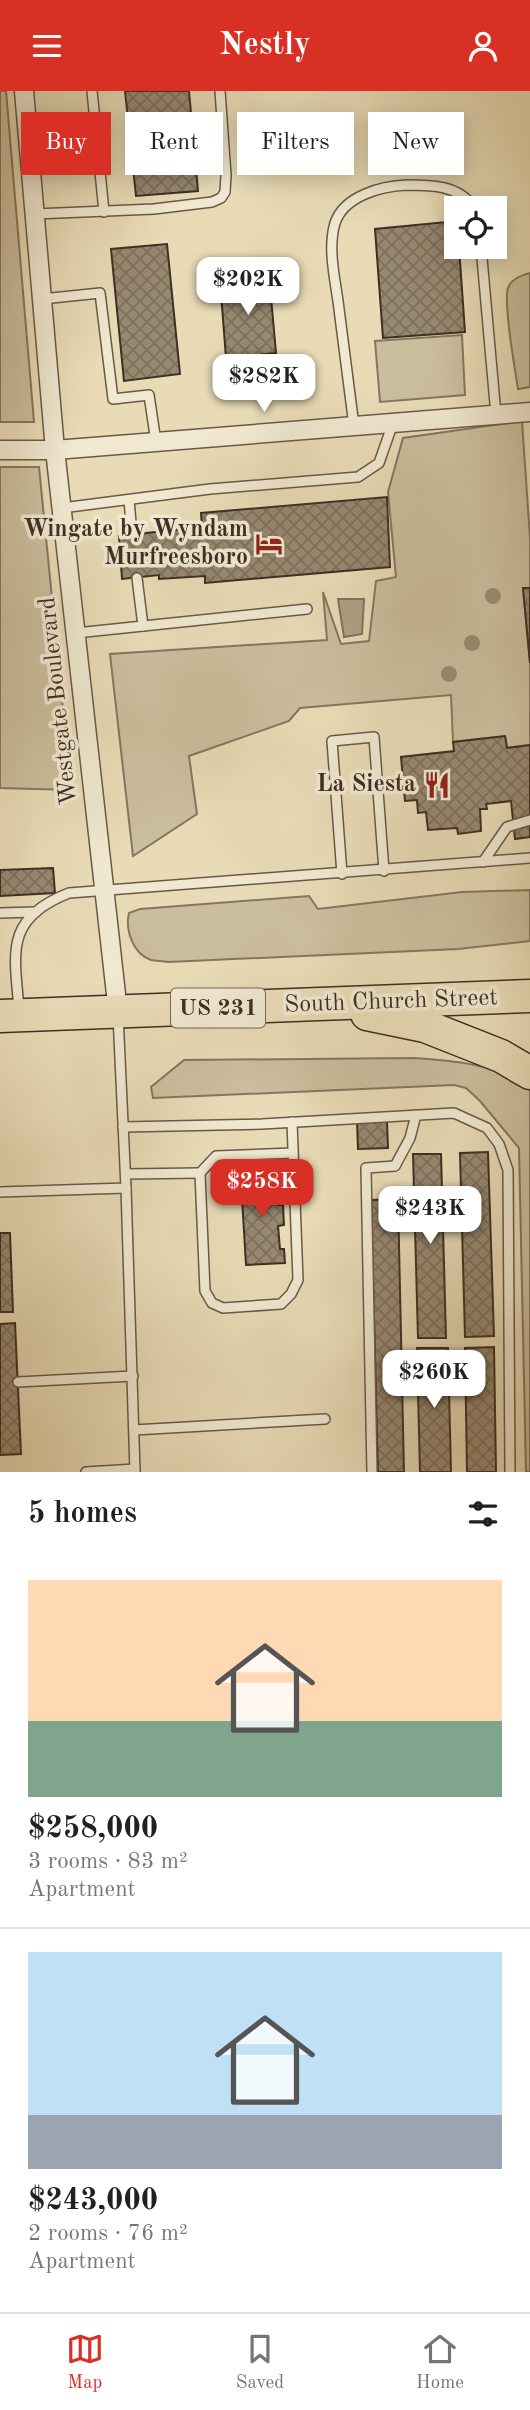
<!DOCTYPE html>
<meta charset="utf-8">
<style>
:root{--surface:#fff;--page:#f6f6f6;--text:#202124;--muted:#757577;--line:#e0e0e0;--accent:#d93025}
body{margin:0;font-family:"Old Standard TT",serif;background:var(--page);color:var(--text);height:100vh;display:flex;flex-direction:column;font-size:26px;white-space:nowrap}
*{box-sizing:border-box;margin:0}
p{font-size:23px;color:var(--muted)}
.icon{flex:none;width:38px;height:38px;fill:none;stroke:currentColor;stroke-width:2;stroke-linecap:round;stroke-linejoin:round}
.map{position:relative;height:1381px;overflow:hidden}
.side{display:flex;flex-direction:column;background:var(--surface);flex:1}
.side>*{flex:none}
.banner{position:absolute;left:21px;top:21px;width:488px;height:63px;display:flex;gap:14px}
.buttons{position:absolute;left:444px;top:105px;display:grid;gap:14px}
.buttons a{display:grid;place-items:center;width:63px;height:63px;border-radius:0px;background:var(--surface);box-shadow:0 4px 18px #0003;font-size:35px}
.price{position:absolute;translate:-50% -60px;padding:0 16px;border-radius:14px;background:#fff;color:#222;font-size:23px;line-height:46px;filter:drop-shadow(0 2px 4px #0008)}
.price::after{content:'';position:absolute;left:50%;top:42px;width:21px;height:16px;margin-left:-10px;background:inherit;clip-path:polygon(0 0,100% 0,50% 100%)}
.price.current{background:var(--accent);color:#fff}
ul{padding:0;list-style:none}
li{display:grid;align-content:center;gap:14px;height:371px;padding:0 28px}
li+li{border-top:2px solid var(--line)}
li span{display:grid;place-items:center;height:217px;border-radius:0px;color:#555}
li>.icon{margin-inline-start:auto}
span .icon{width:126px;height:126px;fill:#fffc;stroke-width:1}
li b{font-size:30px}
h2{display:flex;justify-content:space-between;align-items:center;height:84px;padding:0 28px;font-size:30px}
.pill{padding:0 24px;border-radius:0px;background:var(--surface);box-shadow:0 4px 18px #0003;font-size:24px;line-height:63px}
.pill.current{background:var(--accent);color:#fff}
header{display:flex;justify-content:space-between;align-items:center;height:91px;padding:0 28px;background:var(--accent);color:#fff;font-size:32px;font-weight:600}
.tabs{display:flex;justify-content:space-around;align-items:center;height:98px;border-top:2px solid var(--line);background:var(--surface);font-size:19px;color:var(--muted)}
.tabs a{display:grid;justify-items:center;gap:4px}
.tabs .current{color:var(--accent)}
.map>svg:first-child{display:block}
</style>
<header><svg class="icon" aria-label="menu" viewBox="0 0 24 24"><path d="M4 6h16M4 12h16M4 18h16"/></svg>Nestly<svg class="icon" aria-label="person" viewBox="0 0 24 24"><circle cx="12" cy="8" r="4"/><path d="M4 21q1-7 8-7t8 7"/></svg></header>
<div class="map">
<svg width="530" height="1381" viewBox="0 0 530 1381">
<defs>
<pattern id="building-cross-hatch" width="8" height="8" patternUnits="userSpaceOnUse" patternTransform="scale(1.75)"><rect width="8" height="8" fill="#978870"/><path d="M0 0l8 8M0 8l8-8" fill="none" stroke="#7d705c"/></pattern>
</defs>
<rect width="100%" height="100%" fill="#e8dbb6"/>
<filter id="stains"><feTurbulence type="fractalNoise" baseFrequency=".00286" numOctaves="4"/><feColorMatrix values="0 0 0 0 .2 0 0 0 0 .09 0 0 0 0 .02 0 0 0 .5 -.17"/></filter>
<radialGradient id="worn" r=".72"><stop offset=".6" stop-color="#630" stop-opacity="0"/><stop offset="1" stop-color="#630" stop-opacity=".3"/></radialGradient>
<g fill="#cbbe9d" stroke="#857660" stroke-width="2">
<path d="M0,0H6L34,331H0Z"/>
<path d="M530,182V296L518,298C515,278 503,213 508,197C511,188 522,184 530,182Z"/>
<path d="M462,244L465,304L380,311L375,250Z"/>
<path d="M522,330L530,447V497L523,498L530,572V654L507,657L505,645L453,651L451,604L300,617L289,630L189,665L197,723L133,765L110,563L327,549L323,501L341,553L369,550L376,490L396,486L388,401L403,347Z"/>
<path d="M0,376H39L71,699L0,697Z"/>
<path d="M530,799V850L458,858L168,871C163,870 156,870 151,869C133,863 125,839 129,822L140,818L309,805L318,818L462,801Z"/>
<path d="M412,967C448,969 501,973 530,997V1381H526L519,1057L480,1010L466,997L454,994L153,1007L151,996L184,969Z"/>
</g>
<path fill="#afa084" stroke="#82725e" stroke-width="2" d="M338,508H364L362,543L344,546Z"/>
<g fill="url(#building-cross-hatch)" stroke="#3f2e24" stroke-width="2">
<path d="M125,0H189L198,100L136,105Z"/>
<path d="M457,130V156H459L465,241L383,247L375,138Z"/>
<path d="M167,153L180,283L124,290L111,158Z"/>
<path d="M269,184L276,262L226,267L220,189Z"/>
<path d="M387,406L390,476L205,492V485L159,488V484L122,488L119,445L202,436L201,422Z"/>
<path d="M523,497H530V572Z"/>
<path d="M505,645L507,657L530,654V746L515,748L511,710L486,713L487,718H480L481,740L458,743L457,737L428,739L426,721L418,722L417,709L405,710L401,666L454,660L453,651Z"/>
<path d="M53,777L55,802L0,805V779Z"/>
<path d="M357,1030H387L388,1057L358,1058Z"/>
<path d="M488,1061L494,1245L465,1246L460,1062Z"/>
<path d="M413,1063H441L446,1247H418Z"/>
<path d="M271,1079L272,1089L277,1088L278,1114H283L284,1134L278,1135L280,1158H284L285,1172L246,1174L241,1090L249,1081Z"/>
<path d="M398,1108L404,1381H378L371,1109Z"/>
<path d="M0,1142H10L13,1221H0Z"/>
<path d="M15,1232L21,1363L0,1364V1233Z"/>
<path d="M494,1256L496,1381H467L465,1257Z"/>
<path d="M417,1257H448L451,1381H420Z"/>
</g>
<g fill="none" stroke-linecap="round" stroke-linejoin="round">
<defs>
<g id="lane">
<path d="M92,0L104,121"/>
<path d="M35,123L154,118L212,111L221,107L225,101L226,84L220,0"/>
<path d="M481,156L496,324"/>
<path d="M42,208L100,202L113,308L149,304L156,351"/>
<path d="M354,335C349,296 344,257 339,218C336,191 327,159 335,132C344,105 381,95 407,94C432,94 459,94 474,117"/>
<path d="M129,409L132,443"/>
<path d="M62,417L210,398L358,386L379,372L393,332"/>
<path d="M137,487L143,535"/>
<path d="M76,542L307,518"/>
<path d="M483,771L507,736L530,729"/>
<path d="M342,783L332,650L374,646L384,780"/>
<path d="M0,822L36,821"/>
<path d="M19,917C14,861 5,827 69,802L530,767"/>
<path d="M292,1031L298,1189L291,1203L281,1213L223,1217L212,1212L205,1200L200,1082L216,1065L293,1062"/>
<path d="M123,1036L262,1033L454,1022L487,1037L499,1053L508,1079L510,1381"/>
<path d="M126,1083L200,1082"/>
<path d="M126,1097L135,1381"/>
<path d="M0,1101L126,1097L118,924"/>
<path d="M18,1291L133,1285"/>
<path d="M134,1339L325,1328"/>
<path d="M86,1381L135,1378"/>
<path d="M372,1381L366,1077L395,1075L410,1047L416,1024"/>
</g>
<g id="street">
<path d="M24,0L55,359L118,921"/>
<path d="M0,359H55L530,321"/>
</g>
<g id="highway">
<path d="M367,923L425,935L501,965L530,982"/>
<path d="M0,925L530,905"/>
</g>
</defs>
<use href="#lane" stroke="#695948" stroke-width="12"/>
<use href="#street" stroke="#695948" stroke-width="21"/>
<use href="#highway" stroke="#3f2e24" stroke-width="35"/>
<use href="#lane" stroke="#f0e8d0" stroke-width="9"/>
<use href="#street" stroke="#f0e8d0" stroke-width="18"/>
<use href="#highway" stroke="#e8dbb6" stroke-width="32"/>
</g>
<g fill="#9a8c73">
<circle cx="493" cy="505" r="8"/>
<circle cx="472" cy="552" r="8"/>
<circle cx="449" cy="583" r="8"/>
</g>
<defs>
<symbol id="hotel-bare" viewBox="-9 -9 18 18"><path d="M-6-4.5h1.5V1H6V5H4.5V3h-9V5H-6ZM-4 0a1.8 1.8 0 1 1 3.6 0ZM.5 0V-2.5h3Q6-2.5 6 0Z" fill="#8f2418" stroke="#f0e8d0" stroke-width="2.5" paint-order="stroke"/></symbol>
<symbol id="restaurant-bare" viewBox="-9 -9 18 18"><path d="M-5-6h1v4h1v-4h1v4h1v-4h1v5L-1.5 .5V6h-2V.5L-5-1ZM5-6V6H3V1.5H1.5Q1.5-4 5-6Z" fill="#8f2418" stroke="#f0e8d0" stroke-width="2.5" paint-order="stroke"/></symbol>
</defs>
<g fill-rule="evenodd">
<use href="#hotel-bare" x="250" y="434" width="38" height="38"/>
<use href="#restaurant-bare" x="418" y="675" width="38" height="38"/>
</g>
<g text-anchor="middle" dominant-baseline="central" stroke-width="7" stroke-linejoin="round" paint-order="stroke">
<rect fill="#f0e8d0" stroke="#746658" stroke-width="2" x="171" y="897.5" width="94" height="39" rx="5"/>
<g font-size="23" font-weight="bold" fill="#3f2e24">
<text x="218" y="917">US 231</text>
</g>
<g font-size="24" font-weight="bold" fill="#3f2e24" stroke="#f0e8d0" text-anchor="end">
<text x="248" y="439">Wingate by Wyndam<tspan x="248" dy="28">Murfreesboro</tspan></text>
<text x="416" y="694">La Siesta</text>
</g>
<g font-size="24" fill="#3f2e24" stroke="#f0e8d0">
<text transform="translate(59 610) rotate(-96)">Westgate Boulevard</text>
<text transform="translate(391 911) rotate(-2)">South Church Street</text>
</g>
</g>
<rect width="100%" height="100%" filter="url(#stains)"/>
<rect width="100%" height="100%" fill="url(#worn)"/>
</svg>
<div class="buttons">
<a><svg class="icon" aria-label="locate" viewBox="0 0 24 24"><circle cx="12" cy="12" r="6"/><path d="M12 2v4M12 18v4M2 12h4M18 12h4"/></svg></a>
</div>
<b class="price" style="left:248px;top:226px">$202K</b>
<b class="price" style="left:264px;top:323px">$282K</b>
<b class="price current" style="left:262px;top:1128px">$258K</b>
<b class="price" style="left:430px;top:1155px">$243K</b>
<b class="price" style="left:434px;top:1319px">$260K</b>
<div class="banner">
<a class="pill current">Buy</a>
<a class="pill">Rent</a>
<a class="pill">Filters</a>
<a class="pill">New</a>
</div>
</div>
<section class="side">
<h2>5 homes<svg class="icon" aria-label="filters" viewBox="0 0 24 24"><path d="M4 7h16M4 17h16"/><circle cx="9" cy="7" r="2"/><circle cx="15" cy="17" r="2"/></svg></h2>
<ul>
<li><span style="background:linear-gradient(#ffd9b3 65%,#7fa58c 0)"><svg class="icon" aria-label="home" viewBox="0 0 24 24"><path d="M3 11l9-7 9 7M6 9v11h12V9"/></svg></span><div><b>$258,000</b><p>3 rooms · 83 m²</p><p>Apartment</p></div></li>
<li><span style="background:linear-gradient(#bfe0f5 75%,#9aa5b1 0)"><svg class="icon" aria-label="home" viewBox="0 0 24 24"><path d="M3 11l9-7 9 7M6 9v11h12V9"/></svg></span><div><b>$243,000</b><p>2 rooms · 76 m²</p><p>Apartment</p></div></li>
</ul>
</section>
<nav class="tabs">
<a class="current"><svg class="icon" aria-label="map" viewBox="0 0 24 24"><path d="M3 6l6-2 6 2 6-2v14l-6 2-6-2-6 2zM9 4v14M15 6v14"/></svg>Map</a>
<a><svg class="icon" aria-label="saved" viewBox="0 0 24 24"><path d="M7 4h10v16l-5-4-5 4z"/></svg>Saved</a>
<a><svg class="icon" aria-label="home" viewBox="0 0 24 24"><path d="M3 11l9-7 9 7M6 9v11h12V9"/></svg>Home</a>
</nav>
